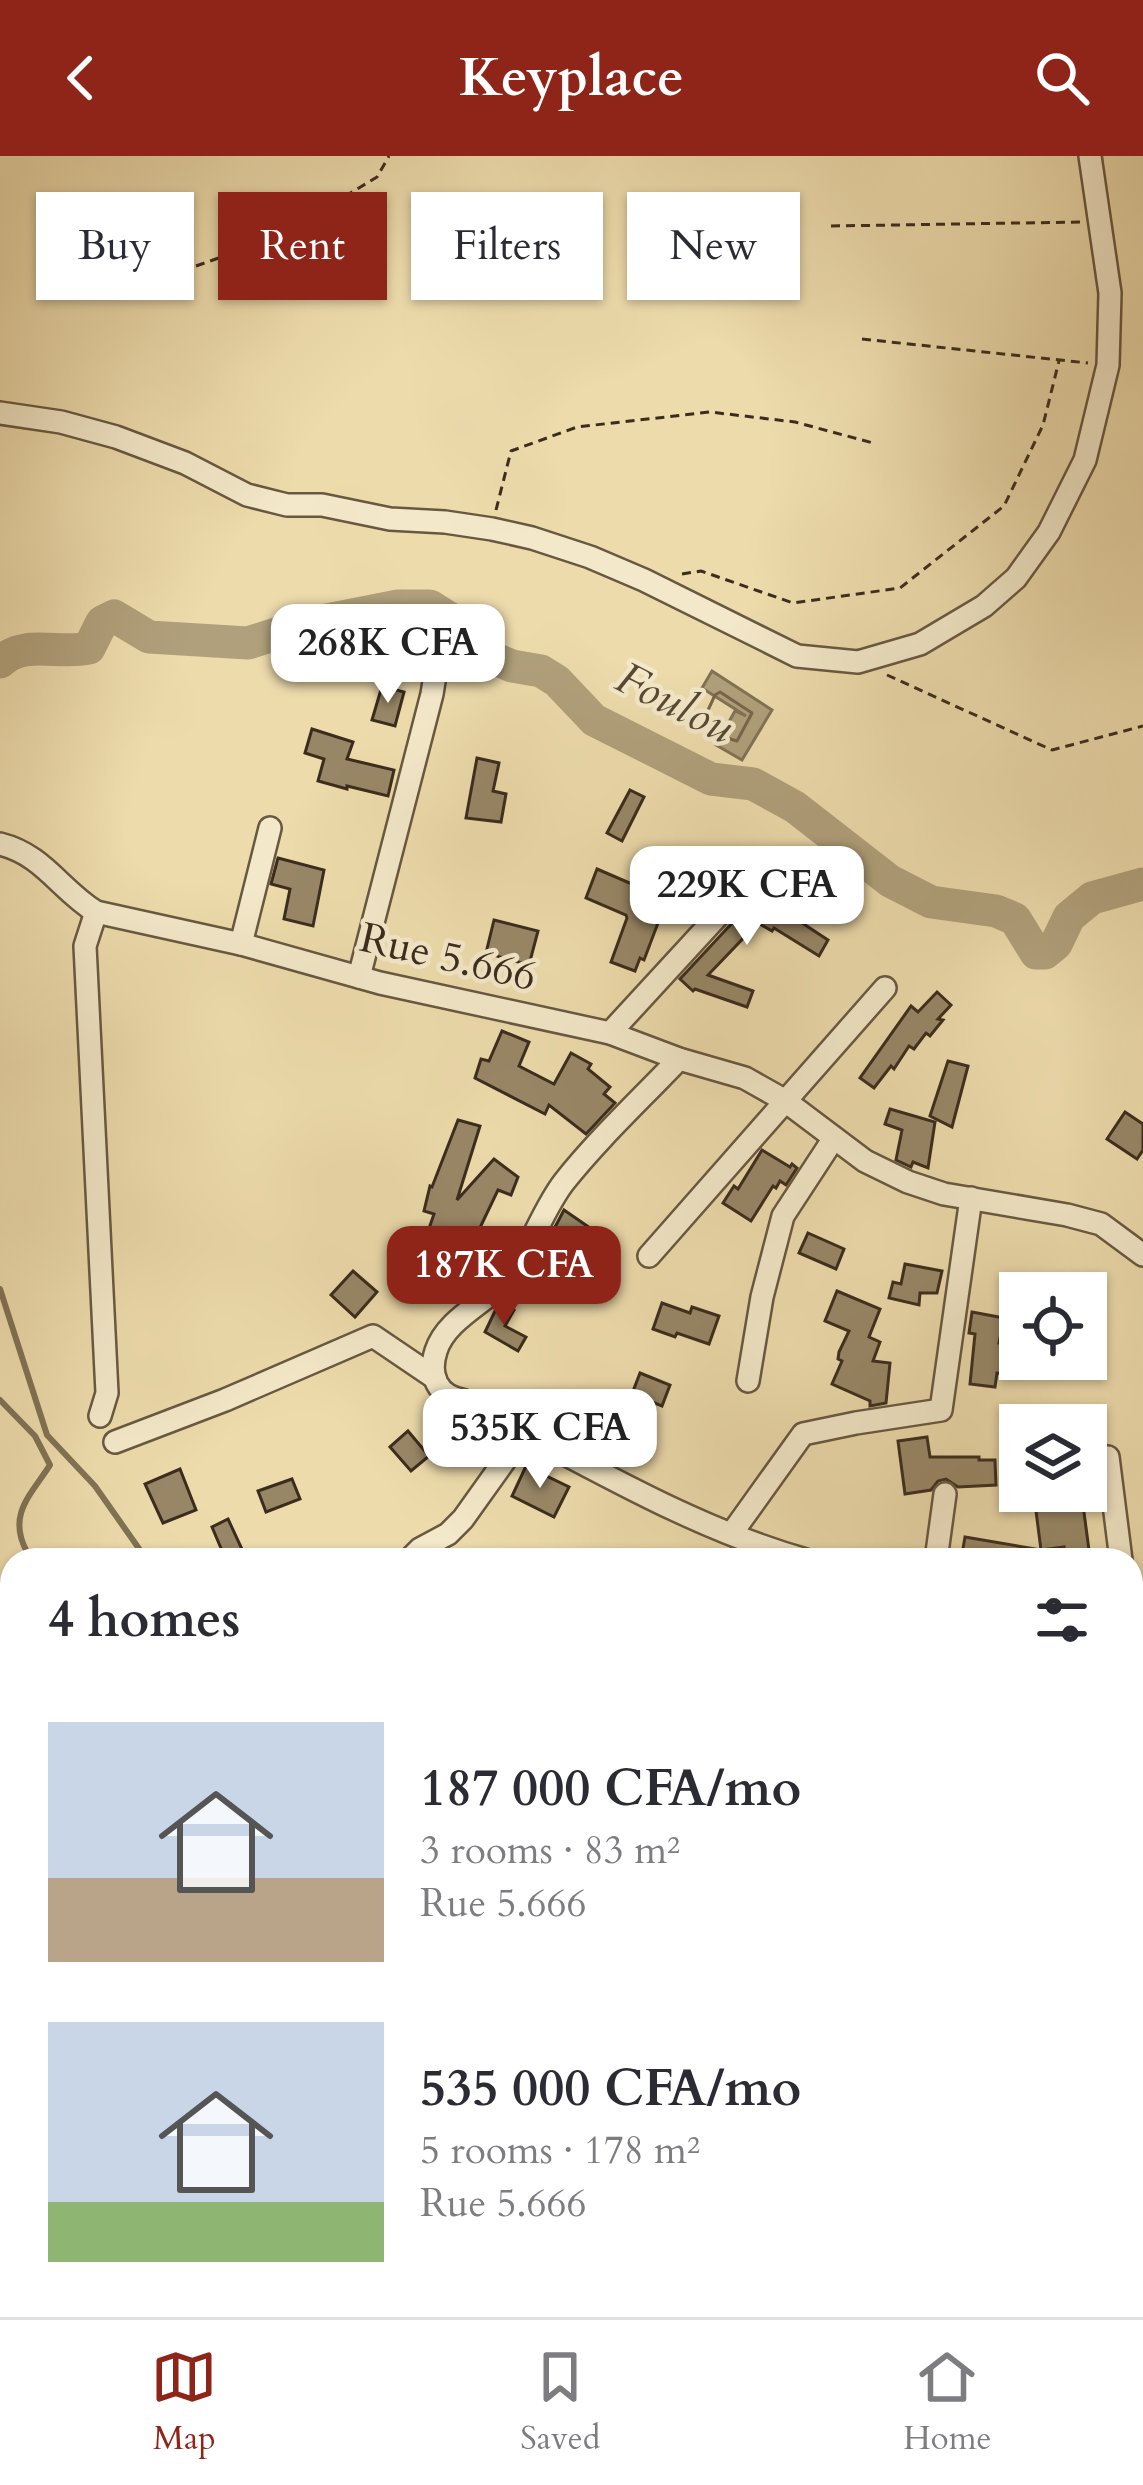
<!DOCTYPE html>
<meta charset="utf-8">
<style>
:root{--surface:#fff;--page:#f7f7f7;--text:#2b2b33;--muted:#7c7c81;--line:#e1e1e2;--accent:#8f2418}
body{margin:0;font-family:Cardo,serif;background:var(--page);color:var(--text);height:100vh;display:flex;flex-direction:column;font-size:45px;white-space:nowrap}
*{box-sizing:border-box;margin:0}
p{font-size:39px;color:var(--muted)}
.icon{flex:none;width:66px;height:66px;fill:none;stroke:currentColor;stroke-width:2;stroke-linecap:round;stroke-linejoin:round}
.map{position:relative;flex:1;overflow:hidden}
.drawer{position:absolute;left:0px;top:1392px;width:1143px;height:771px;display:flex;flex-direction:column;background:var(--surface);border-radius:36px 36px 0 0;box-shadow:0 3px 9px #0004}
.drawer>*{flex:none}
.top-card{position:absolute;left:36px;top:36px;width:1071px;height:108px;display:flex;gap:24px}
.buttons{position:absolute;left:999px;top:1116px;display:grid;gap:24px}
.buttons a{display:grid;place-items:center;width:108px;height:108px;border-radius:0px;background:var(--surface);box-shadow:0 3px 9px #0004;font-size:60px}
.price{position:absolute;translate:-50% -102px;padding:0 27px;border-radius:24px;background:#fff;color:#222;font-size:39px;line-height:78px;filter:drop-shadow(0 3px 6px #0008)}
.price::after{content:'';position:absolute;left:50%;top:72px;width:36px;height:27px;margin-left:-18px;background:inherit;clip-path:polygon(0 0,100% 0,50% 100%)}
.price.active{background:var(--accent);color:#fff}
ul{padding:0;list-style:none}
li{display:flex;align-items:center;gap:36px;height:300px;padding:0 48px}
li span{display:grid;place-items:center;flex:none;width:336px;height:240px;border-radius:0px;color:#555}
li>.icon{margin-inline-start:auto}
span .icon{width:144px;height:144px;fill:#fffc;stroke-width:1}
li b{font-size:51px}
h2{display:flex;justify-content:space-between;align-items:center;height:144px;padding:0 48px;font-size:51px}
.chip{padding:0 42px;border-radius:0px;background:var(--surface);box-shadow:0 3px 9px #0004;font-size:42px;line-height:108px}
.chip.active{background:var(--accent);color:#fff}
header{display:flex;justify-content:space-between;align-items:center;height:156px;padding:0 48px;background:var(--accent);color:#fff;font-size:54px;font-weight:700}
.menu{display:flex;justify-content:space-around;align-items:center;height:168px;border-top:3px solid var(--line);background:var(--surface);font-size:33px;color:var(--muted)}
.menu a{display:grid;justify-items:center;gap:6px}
.menu .active{color:var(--accent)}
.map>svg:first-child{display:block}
</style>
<header><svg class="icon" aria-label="back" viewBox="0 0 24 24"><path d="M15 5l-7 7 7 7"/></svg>Keyplace<svg class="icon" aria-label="search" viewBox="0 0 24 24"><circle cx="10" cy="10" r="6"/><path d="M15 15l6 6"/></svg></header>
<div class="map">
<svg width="1143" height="2161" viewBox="0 0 1143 2161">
<rect width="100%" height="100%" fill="#eddbac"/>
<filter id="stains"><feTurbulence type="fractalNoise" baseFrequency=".00167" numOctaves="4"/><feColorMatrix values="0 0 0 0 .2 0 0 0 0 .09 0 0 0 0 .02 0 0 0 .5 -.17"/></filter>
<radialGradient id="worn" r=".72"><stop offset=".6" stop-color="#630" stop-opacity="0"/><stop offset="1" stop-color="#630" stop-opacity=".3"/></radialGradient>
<path fill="#b0a07b" stroke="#817255" stroke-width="3" d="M712,515L772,554L742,604L716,589L735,555L746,560L702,532Z"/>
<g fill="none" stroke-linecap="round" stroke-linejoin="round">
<path stroke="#76664c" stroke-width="3" d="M720,536L752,557L737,585L727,582L703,565L715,539Z"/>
<g stroke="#817255" stroke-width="6">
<path d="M0,1133L47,1279L95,1330L147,1404"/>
<path d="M0,1244L35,1280L50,1309C30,1340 7,1359 27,1396L51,1404"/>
<path d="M763,2161V2151"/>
</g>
<path stroke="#b0a07b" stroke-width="33" d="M0,506C25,483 58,499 89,492L102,466L114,460L149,481L248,487L307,468L398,450H430L449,462L462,483L486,499L512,510L541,515L557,525L594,564L711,623L753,628L795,651L890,725L931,746L996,755L1015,763L1036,797H1045L1056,788L1069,761L1092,742L1143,728"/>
</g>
<g fill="#988767" stroke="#3b2c1d" stroke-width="3">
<path d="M382,530L404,536L395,570L372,564Z"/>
<path d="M312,573L353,586L347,603L394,614L388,640L347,630V633L318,625L324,603L305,597Z"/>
<path d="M477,602L499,607L493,635L506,638L501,666L466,662Z"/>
<path d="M630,634L644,641L622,685L607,677Z"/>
<path d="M278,702L324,714L313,770L284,763L290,733L271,728Z"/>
<path d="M597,713L667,743L644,804L640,802L635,815L611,806L627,762L626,759L586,742Z"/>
<path d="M758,738L828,784L819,800L774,772L772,775L758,767L708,819L753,835L747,851L695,833L693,835L680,823L734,765L736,766Z"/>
<path d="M494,764L538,775L529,809L486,797Z"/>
<path d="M937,836L951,849L938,863L943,864L930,880L926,877L914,893L909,890L894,913L891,910L874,932L860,922L911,850L918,856Z"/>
<path d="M502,875L529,886L519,910L554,928L571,897L591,908L588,913L610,931L604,938L615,947L586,978L549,949L545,958L475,922L481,903L489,905Z"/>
<path d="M948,905L968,910L952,971L930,960Z"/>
<path d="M890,953L935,966L928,1012L913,1006L911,1011L896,1004L902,974L885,968Z"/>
<path d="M1125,956L1143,968V994L1137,1003L1107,983Z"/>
<path d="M458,964L480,970L457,1044L494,1003L518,1021L511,1039L498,1034L466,1101L439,1089L438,1092L424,1087L434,1058L424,1055L430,1030L432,1031Z"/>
<path d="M762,994L790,1011L792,1008L797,1012L786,1029L780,1025L776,1032L773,1030L751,1065L723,1047L734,1030L738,1033Z"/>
<path d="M564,1054L590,1072L569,1109L543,1094Z"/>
<path d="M808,1077L844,1093L836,1113L799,1097Z"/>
<path d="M905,1108L942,1115L937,1137H920L919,1149L889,1142L893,1126L901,1128Z"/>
<path d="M353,1115L377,1136L355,1161L331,1139Z"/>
<path d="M837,1135L880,1153L869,1181L880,1186L873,1205L890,1207L886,1247L870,1250V1245L832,1228L842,1205L838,1203L839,1196L849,1175L825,1165Z"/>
<path d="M662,1147L690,1157L692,1151L719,1160L709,1188L677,1177L675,1181L653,1173Z"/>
<path d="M503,1148L514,1154L505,1170L526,1181L518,1195L485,1176L496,1153Z"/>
<path d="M972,1156L1004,1162L999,1187L1020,1190V1203L1035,1205L1034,1219L997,1217L995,1231L970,1228L975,1178L969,1177Z"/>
<path d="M640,1217L670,1229L662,1250L632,1238Z"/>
<path d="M408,1275L429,1300L411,1315L390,1291Z"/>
<path d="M927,1281L930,1301H979V1304H995L996,1329L958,1331L946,1323L938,1325L931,1334L905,1338L898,1285Z"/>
<path d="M526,1310L569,1331L554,1361L512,1340Z"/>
<path d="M180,1313L196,1354L163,1367L145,1328Z"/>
<path d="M292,1323L300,1343L266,1356L258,1335Z"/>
<path d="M1083,1349L1089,1394L1064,1397V1391L1041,1394L1036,1355Z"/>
<path d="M228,1363L247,1404H226L212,1371Z"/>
<path d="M965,1381L1053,1396L1052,1404H961Z"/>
</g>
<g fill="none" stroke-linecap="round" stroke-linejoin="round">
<defs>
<g id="minor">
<path d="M0,257L61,266L116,281L185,307L247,339L287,349H322L390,363L445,366L492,373L532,382L590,401L644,424L797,500L858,506L920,488L984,450L1016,422L1049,376L1085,304L1108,209L1110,137L1090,0"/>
<path d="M0,688C44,699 59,733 96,756L241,788L380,827L610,877L679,903L745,922L784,944L865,1005L908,1026L944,1038L1067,1059L1101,1068L1143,1099"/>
<path d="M96,756L85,790L107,1237L100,1260"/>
<path d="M241,788L270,672"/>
<path d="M359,821L432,538L441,482"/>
<path d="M610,877L758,716"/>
<path d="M679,903C641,943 598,983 564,1026C541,1056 530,1096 507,1123C486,1147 446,1163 436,1195C428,1220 438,1240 462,1244C574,1300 685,1370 806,1404"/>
<path d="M649,1100L885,832"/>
<path d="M748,1225L762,1141L783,1060L834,982"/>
<path d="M115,1286L225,1244L373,1180L435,1222"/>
<path d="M1108,1301L1121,1404"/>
<path d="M732,1377L803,1278L856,1267L941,1254L971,1042"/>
<path d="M409,1404L420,1393L448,1378L463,1363L525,1276"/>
<path d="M936,1404L945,1338"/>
<path d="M1131,1488L1143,1615"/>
<path d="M0,1552L12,1544"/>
<path d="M1131,1689H1143"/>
<path d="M1141,1897L1143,1844"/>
<path d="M0,1910L12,1890"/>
<path d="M0,2041L12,2051"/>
<path d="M1131,2063L1143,2068"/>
<path d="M88,2151L91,2161"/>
<path d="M1020,2151L1025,2161"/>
<path d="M191,2161L213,2151"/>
<path d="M879,2161L929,2151"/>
</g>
</defs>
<use href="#minor" stroke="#685841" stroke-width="26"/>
<g stroke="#3b2c1d" stroke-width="3" stroke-dasharray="9 6" stroke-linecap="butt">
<path d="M831,70L1081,66"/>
<path d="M196,110L278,81L377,21L389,0"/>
<path d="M862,183L1088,207"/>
<path d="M496,354L511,295L577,271L710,256L795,266L873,287"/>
<path d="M682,418L701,415L793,447L900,432L1004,350L1043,269L1059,205"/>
<path d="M887,519L1052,594L1143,570"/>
</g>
<use href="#minor" stroke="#f3e8c9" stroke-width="21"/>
</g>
<g text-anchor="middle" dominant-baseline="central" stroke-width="9" stroke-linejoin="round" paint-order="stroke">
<g font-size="42" fill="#3b2c1d" stroke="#f3e8c9">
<text transform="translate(448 801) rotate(13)">Rue 5.666</text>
</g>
<g font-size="45" font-style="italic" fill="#584934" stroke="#f3e8c9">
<text transform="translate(675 547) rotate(27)">Foulou</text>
</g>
</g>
<rect width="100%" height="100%" filter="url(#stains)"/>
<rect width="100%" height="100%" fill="url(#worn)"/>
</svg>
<div class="buttons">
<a><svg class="icon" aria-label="locate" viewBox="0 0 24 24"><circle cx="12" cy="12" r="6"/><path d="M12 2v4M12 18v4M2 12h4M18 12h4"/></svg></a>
<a><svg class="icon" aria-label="layers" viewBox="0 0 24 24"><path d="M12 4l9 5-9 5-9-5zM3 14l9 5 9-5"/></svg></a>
</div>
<b class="price" style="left:388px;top:550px">268K CFA</b>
<b class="price" style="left:747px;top:792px">229K CFA</b>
<b class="price active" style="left:504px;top:1172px">187K CFA</b>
<b class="price" style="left:540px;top:1335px">535K CFA</b>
<div class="top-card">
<a class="chip">Buy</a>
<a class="chip active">Rent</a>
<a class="chip">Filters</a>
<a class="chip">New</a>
</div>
<section class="drawer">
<h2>4 homes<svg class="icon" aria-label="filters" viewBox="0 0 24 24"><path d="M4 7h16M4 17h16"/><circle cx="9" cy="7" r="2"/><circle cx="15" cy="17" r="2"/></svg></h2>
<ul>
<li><span style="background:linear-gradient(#c9d6e8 65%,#b9a48a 0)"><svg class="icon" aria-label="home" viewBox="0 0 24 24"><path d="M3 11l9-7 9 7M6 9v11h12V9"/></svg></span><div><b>187 000 CFA/mo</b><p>3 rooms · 83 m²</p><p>Rue 5.666</p></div></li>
<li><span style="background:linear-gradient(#c9d6e8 75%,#8fb573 0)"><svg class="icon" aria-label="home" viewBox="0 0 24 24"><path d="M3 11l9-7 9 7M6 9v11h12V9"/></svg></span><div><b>535 000 CFA/mo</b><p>5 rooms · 178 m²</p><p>Rue 5.666</p></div></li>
</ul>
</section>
</div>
<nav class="menu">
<a class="active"><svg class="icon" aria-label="map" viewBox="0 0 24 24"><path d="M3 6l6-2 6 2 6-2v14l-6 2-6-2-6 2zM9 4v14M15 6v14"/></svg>Map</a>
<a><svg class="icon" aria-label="saved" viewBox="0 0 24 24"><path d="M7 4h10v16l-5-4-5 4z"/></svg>Saved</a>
<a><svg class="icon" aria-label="home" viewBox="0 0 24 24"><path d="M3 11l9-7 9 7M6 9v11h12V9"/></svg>Home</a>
</nav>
